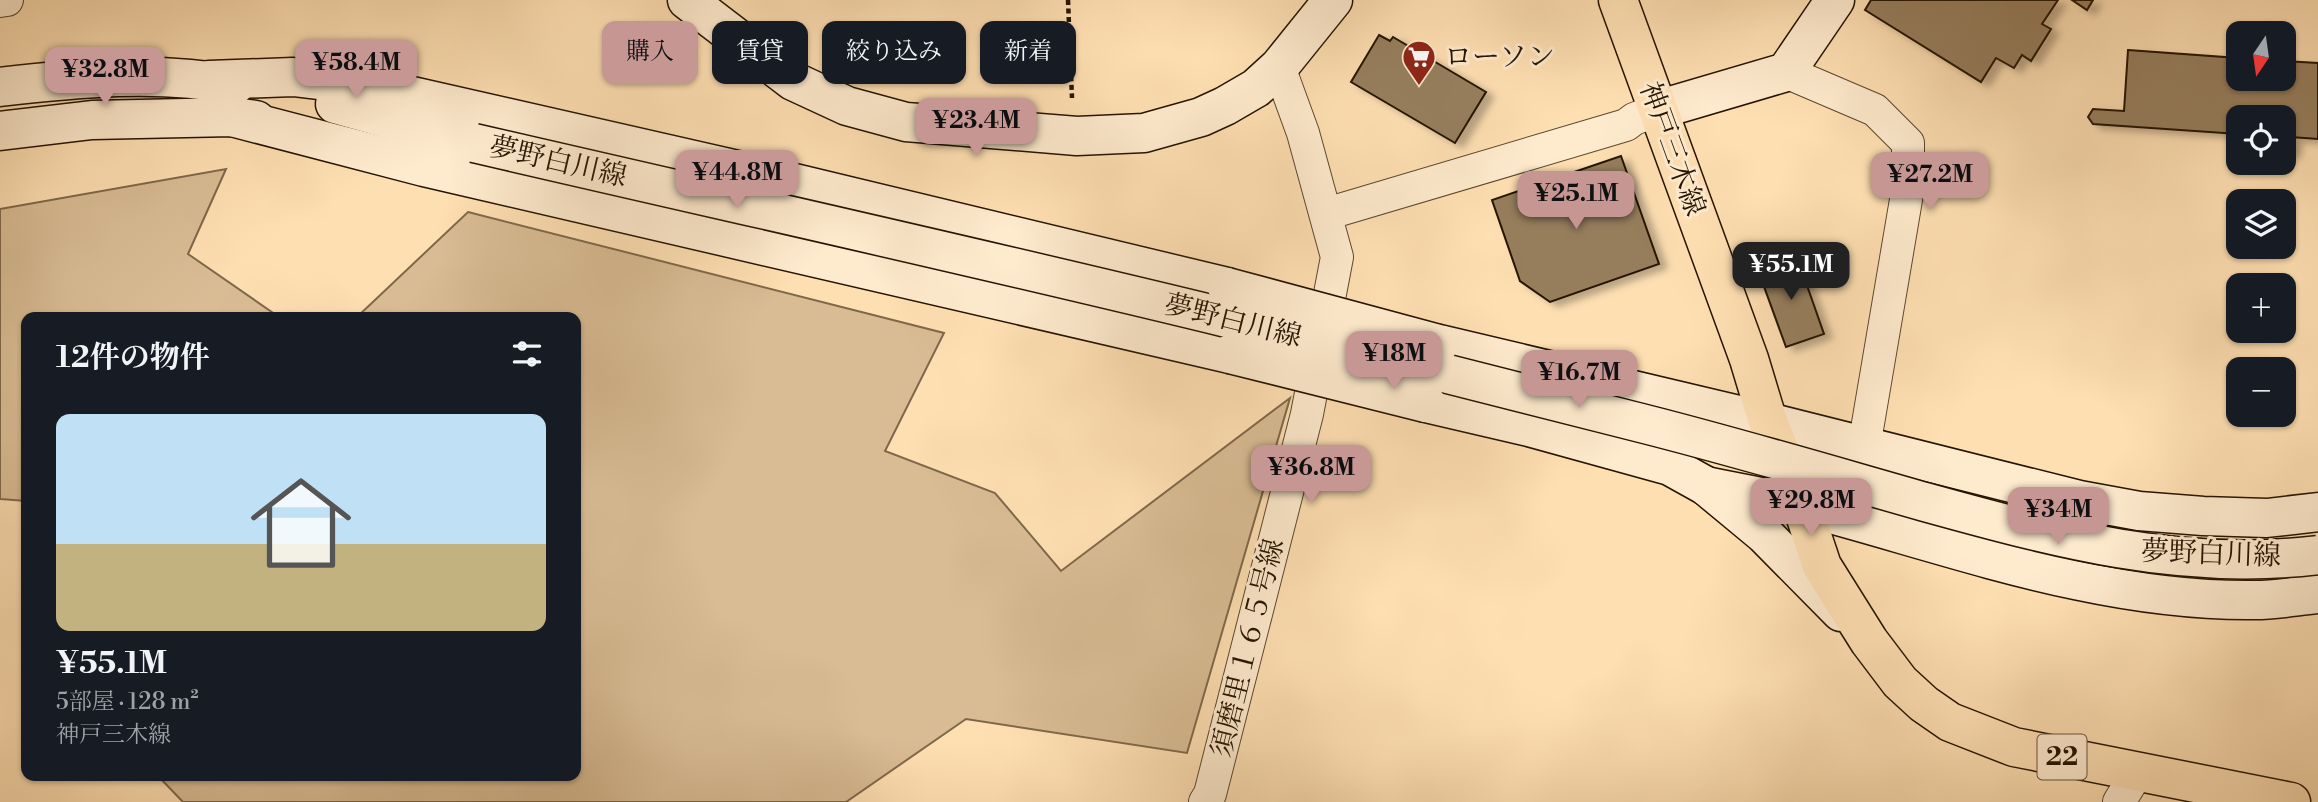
<!DOCTYPE html>
<html lang="ja">
<meta charset="utf-8">
<style>
:root{--surface:#171b24;--page:#242831;--text:#f1f3f6;--muted:#9ea1a6;--line:#363941;--accent:#c59692}
body{margin:0;font-family:"Libre Bodoni","Noto Serif JP",serif;background:var(--page);color:var(--text);height:100vh;display:flex;flex-direction:column;font-size:26px;white-space:nowrap}
*{box-sizing:border-box;margin:0}
p{font-size:23px;color:var(--muted)}
.icon{flex:none;width:38px;height:38px;fill:none;stroke:currentColor;stroke-width:2;stroke-linecap:round;stroke-linejoin:round}
.map{position:relative;flex:1;overflow:hidden}
.sheet{position:absolute;left:21px;top:312px;width:560px;height:469px;display:flex;flex-direction:column;background:var(--surface);border-radius:14px;box-shadow:0 2px 5px #0004}
.sheet>*{flex:none}
.banner{position:absolute;left:602px;top:21px;width:665px;height:63px;display:flex;gap:14px}
.needle{width:46px;rotate:193deg}
.controls{position:absolute;left:2226px;top:21px;display:grid;gap:14px}
.controls a{display:grid;place-items:center;width:70px;height:70px;border-radius:14px;background:var(--surface);box-shadow:0 2px 5px #0004;font-size:35px}
.price{position:absolute;translate:-50% -60px;padding:0 16px;border-radius:14px;background:var(--accent);color:#111;font-size:23px;line-height:46px;filter:drop-shadow(0 2px 4px #0008)}
.price::after{content:'';position:absolute;left:50%;top:42px;width:21px;height:16px;margin-left:-10px;background:inherit;clip-path:polygon(0 0,100% 0,50% 100%)}
.price.on{background:#222;color:#fff}
ul{padding:0;list-style:none}
li{display:grid;align-content:center;gap:14px;height:371px;padding:0 35px}
li+li{border-top:2px solid var(--line)}
li span{display:grid;place-items:center;height:217px;border-radius:14px;color:#555}
li>.icon{margin-inline-start:auto}
span .icon{width:126px;height:126px;fill:#fffc;stroke-width:1}
li b{font-size:30px}
h2{display:flex;justify-content:space-between;align-items:center;height:84px;padding:0 35px;font-size:30px}
.tag{padding:0 24px;border-radius:14px;background:var(--surface);box-shadow:0 2px 5px #0004;font-size:24px;line-height:63px}
.tag.on{background:var(--accent);color:#111}
.map>svg:first-child{display:block}
</style>
<div class="map">
<svg width="2318" height="802" viewBox="0 0 2318 802">
<defs>
<filter id="shadow"><feDropShadow dx="8" dy="4.5" stdDeviation="3.5" flood-color="#0004"/></filter>
</defs>
<rect width="100%" height="100%" fill="#fedfb2"/>
<filter id="stains"><feTurbulence type="fractalNoise" baseFrequency=".00286" numOctaves="4"/><feColorMatrix values="0 0 0 0 .2 0 0 0 0 .09 0 0 0 0 .02 0 0 0 .5 -.17"/></filter>
<radialGradient id="worn" r=".72"><stop offset=".6" stop-color="#630" stop-opacity="0"/><stop offset="1" stop-color="#630" stop-opacity=".3"/></radialGradient>
<g fill="#d9bc94" stroke="#7f684a" stroke-width="2">
<path d="M226,169L188,254L279,317H26V501L0,499V209Z"/>
<path d="M468,212L944,333L885,451L995,493L1061,571L1290,398L1187,753L966,719L846,802H183L157,775H576V317H357Z"/>
</g>
<g fill="#967e5d" stroke="#251401" stroke-width="2" filter="url(#shadow)">
<path d="M1871,0H2058L2042,24L2051,29L2031,61L2022,55L2014,68L1996,58L1981,82L1865,10Z"/>
<path d="M2072,0H2093L2087,10Z"/>
<path d="M1379,35L1390,41L1393,37L1486,92L1455,143L1351,82Z"/>
<path d="M2128,50L2238,58V79H2284V61L2318,63V139L2290,137L2294,140L2293,150L2290,154L2284,153V117H2238V134L2093,124L2088,117L2093,109L2124,111Z"/>
<path d="M1621,156L1659,264L1550,302L1520,281L1492,200Z"/>
<path d="M1797,257L1824,334L1786,347L1758,270Z"/>
</g>
<g fill="none" stroke-linecap="round" stroke-linejoin="round">
<defs>
<g id="street">
<path d="M0,1L7,0"/>
<path d="M1786,72L1875,110L1908,143V188L1864,447"/>
<path d="M1326,214L1626,125L1634,119L1657,110"/>
<path d="M1205,802L1210,794L1307,414L1337,257L1303,133L1279,67"/>
<path d="M2119,802L2137,773"/>
</g>
<g id="secondary">
<path d="M687,0L793,81L847,106L906,122L1077,136L1144,133L1201,117L1225,106L1256,88L1279,67L1333,0"/>
<path d="M209,80L293,77L368,86L782,180L1227,287"/>
<path d="M0,87C77,78 158,70 235,85"/>
<path d="M335,104L474,143"/>
<path d="M1657,110L1786,72L1835,0"/>
<path d="M232,117L424,167L1230,354"/>
<path d="M0,131L92,120L232,117L256,120"/>
<path d="M1439,344L1768,422L2079,500L2139,511L2203,516L2267,518L2318,512"/>
<path d="M1426,403L1529,427L1670,466L1706,486L1764,534L1841,612"/>
<path d="M1706,486C1739,493 1772,498 1805,507C1953,546 2099,602 2255,600C2276,600 2297,596 2318,594"/>
</g>
<path id="primary" d="M1618,0L1749,359L1768,422L1802,506L1822,566L1869,641L1900,682L1924,704L1950,722L2014,747L2291,802"/>
</defs>
<use href="#street" stroke="#5b472d" stroke-width="34"/>
<use href="#secondary" stroke="#251401" stroke-width="41"/>
<use href="#primary" stroke="#251401" stroke-width="41"/>
<path stroke="#251401" stroke-width="4.5" stroke-dasharray="5 3.5" stroke-linecap="butt" d="M1068,0L1072,98"/>
<use href="#street" stroke="#feeacd" stroke-width="32"/>
<use href="#secondary" stroke="#feeacd" stroke-width="38"/>
<use href="#primary" stroke="#fedfb2" stroke-width="38"/>
<defs>
<g id="secondary-bridge">
<path d="M474,143C728,202 982,258 1235,320C1370,354 1505,388 1641,423C1736,447 1830,475 1925,502C2055,538 2181,572 2318,555"/>
<path d="M1227,287L1439,344"/>
<path d="M1230,354L1426,403"/>
</g>
</defs>
<use href="#secondary-bridge" stroke="#251401" stroke-width="41" stroke-linecap="butt"/>
<use href="#secondary-bridge" stroke="#feeacd" stroke-width="38"/>
</g>
<defs>
<symbol id="supermarket-pin" viewBox="-11 -11 22 30"><path d="M0 17L-7.5 6A9.5 9.5 0 1 1 7.5 6Z" fill="#8f2418" stroke="#feeacd"/><path d="M-6-5.5h2.5l.6 2H6L4.5 2H-2.5L-4.4-4H-6ZM-1.5 3.2a1.3 1.3 0 1 0 .1 0ZM3 3.2a1.3 1.3 0 1 0 .1 0Z" fill="#fff"/></symbol>
</defs>
<g fill-rule="evenodd">
<use href="#supermarket-pin" x="1400" y="38" width="38" height="52"/>
</g>
<g text-anchor="middle" dominant-baseline="central" stroke-width="6" stroke-linejoin="round" paint-order="stroke">
<rect fill="#feeacd" stroke="#66543e" stroke-width="2" x="2037.5" y="734.5" width="49" height="45" rx="5"/>
<g font-size="26" font-weight="bold" fill="#251401">
<text x="2062" y="757">22</text>
</g>
<g font-size="28" fill="#251401" stroke="#feeacd" text-anchor="start">
<text x="1444" y="57">ローソン</text>
</g>
<g font-size="28" fill="#251401" stroke="#feeacd">
<text transform="translate(1672 149) rotate(70)">神戸三木線</text>
<text transform="translate(558 162) rotate(13)">夢野白川線</text>
<text transform="translate(1233 321) rotate(14)">夢野白川線</text>
<text transform="translate(2211 554) rotate(2)">夢野白川線</text>
<text transform="translate(1248 648) rotate(-76)">須磨里１６５号線</text>
</g>
</g>
<rect width="100%" height="100%" filter="url(#stains)"/>
<rect width="100%" height="100%" fill="url(#worn)"/>
</svg>
<div class="controls">
<a><svg class="needle" viewBox="-14 -14 28 28"><path d="M0-13l5 13h-10z" fill="#e53935"/><path d="M0 13l5-13h-10z" fill="#9ea1a6"/></svg></a>
<a><svg class="icon" aria-label="locate" viewBox="0 0 24 24"><circle cx="12" cy="12" r="6"/><path d="M12 2v4M12 18v4M2 12h4M18 12h4"/></svg></a>
<a><svg class="icon" aria-label="layers" viewBox="0 0 24 24"><path d="M12 4l9 5-9 5-9-5zM3 14l9 5 9-5"/></svg></a>
<a>+</a>
<a>−</a>
</div>
<b class="price" style="left:356px;top:100px">¥58.4M</b>
<b class="price" style="left:105px;top:107px">¥32.8M</b>
<b class="price" style="left:976px;top:158px">¥23.4M</b>
<b class="price" style="left:737px;top:210px">¥44.8M</b>
<b class="price" style="left:1930px;top:212px">¥27.2M</b>
<b class="price" style="left:1576px;top:231px">¥25.1M</b>
<b class="price on" style="left:1791px;top:302px">¥55.1M</b>
<b class="price" style="left:1394px;top:391px">¥18M</b>
<b class="price" style="left:1579px;top:410px">¥16.7M</b>
<b class="price" style="left:1311px;top:505px">¥36.8M</b>
<b class="price" style="left:1811px;top:538px">¥29.8M</b>
<b class="price" style="left:2058px;top:547px">¥34M</b>
<div class="banner">
<a class="tag on">購入</a>
<a class="tag">賃貸</a>
<a class="tag">絞り込み</a>
<a class="tag">新着</a>
</div>
<section class="sheet">
<h2>12件の物件<svg class="icon" aria-label="filters" viewBox="0 0 24 24"><path d="M4 7h16M4 17h16"/><circle cx="9" cy="7" r="2"/><circle cx="15" cy="17" r="2"/></svg></h2>
<ul>
<li><span style="background:linear-gradient(#bfe0f5 60%,#c2b280 0)"><svg class="icon" aria-label="home" viewBox="0 0 24 24"><path d="M3 11l9-7 9 7M6 9v11h12V9"/></svg></span><div><b>¥55.1M</b><p>5部屋 · 128 m²</p><p>神戸三木線</p></div></li>
</ul>
</section>
</div>
